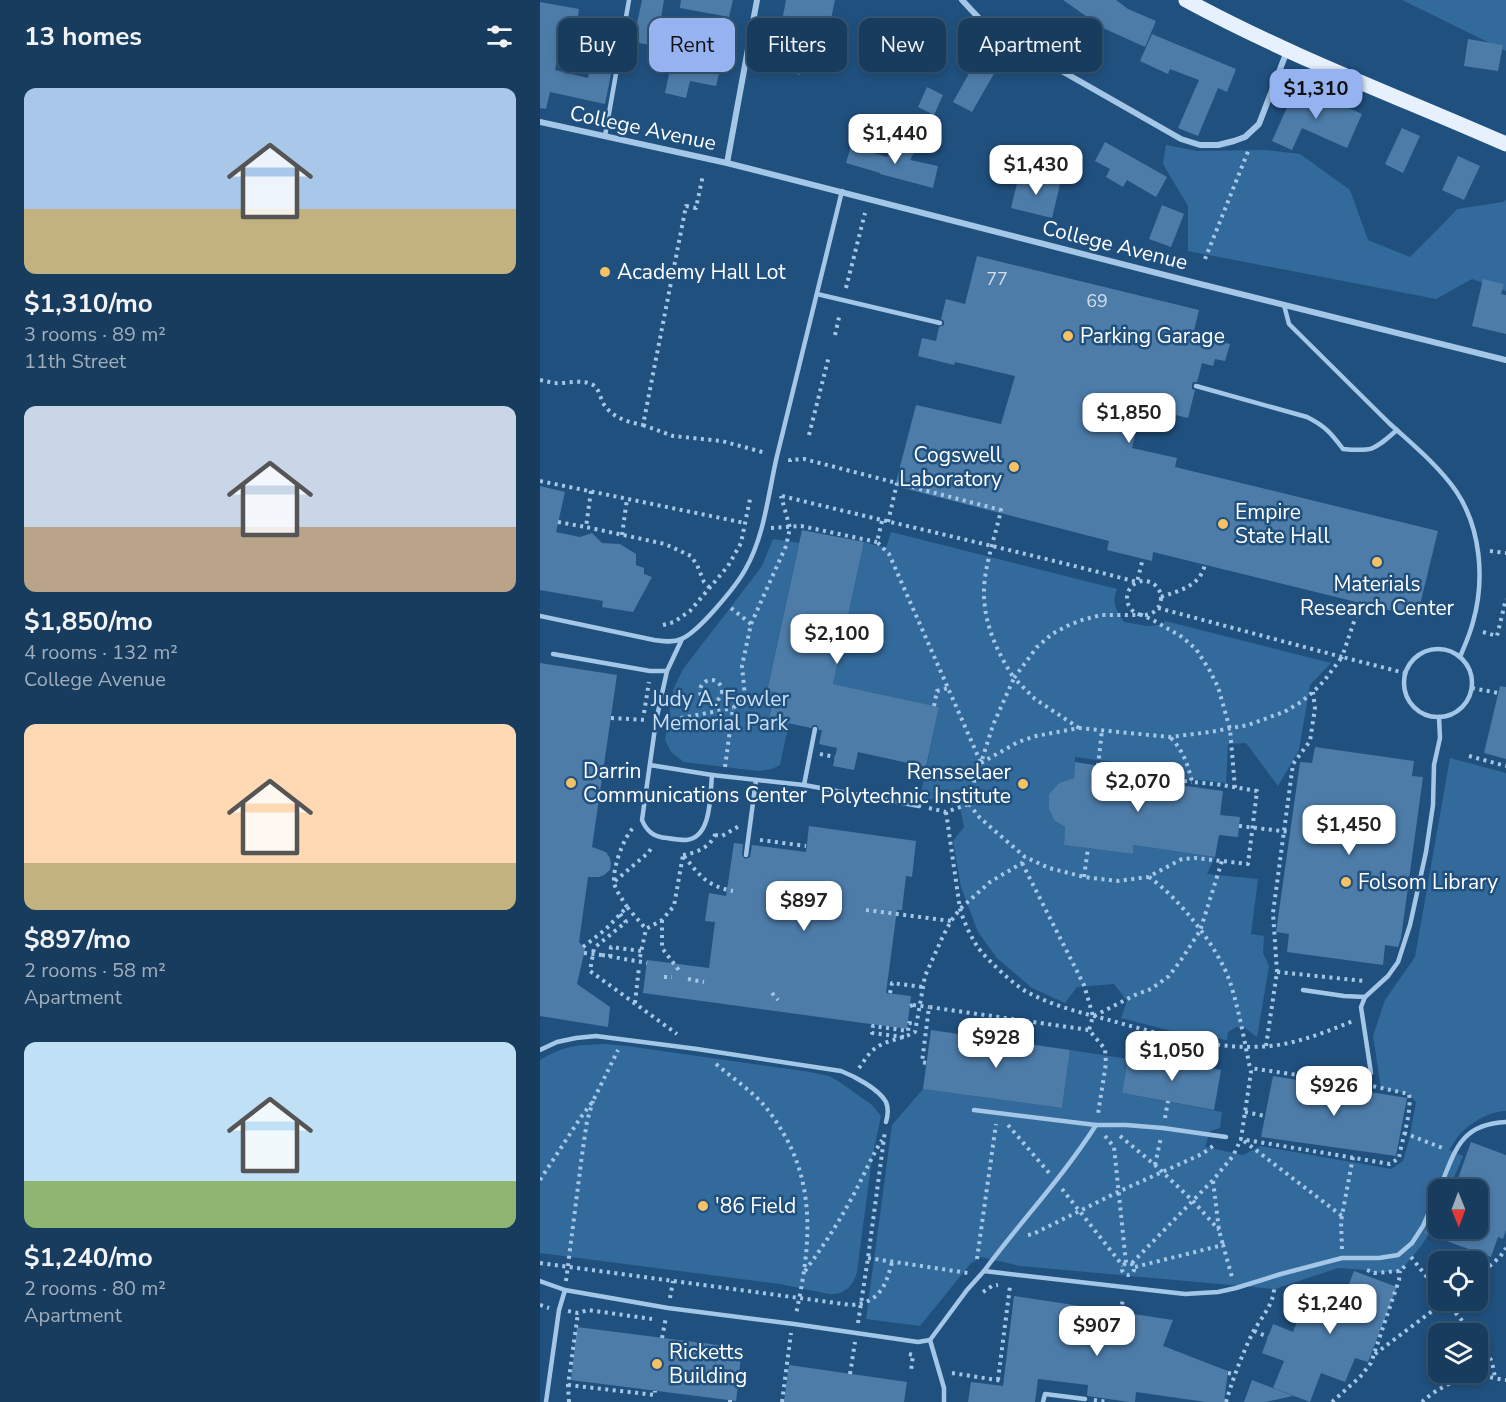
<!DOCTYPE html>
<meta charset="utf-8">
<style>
:root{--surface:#183c5e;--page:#254767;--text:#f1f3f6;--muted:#9fadbc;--line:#365673;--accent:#95b2f1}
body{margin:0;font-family:"Nunito Sans",sans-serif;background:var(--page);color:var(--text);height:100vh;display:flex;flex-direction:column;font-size:22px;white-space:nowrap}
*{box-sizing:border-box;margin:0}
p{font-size:20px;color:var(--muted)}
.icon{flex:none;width:33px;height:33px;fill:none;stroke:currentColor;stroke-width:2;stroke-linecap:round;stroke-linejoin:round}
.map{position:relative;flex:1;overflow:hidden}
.details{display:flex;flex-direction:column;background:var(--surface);width:540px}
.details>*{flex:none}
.banner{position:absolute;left:18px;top:18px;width:570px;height:54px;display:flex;gap:12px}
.needle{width:39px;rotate:179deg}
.tools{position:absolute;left:888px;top:1179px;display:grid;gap:12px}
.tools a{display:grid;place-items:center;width:60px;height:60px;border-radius:12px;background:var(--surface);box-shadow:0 3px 9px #0003,0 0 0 2px var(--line);font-size:30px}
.price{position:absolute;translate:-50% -51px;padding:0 14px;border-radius:12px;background:#fff;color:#222;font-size:20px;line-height:39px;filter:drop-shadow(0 2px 3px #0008)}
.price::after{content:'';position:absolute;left:50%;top:36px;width:18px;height:14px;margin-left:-9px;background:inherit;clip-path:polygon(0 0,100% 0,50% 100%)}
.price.active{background:var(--accent);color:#111}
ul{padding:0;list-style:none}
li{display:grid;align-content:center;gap:12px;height:318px;padding:0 24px}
li span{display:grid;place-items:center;height:186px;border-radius:12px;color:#555}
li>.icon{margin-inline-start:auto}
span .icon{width:108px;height:108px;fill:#fffc;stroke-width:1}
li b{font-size:26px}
h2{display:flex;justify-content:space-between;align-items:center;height:72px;padding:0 24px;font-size:26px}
.tag{padding:0 21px;border-radius:12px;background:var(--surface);box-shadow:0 3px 9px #0003,0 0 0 2px var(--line);font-size:21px;line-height:54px}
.tag.active{background:var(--accent);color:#111}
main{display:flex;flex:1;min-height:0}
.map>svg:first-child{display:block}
</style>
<main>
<section class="details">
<h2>13 homes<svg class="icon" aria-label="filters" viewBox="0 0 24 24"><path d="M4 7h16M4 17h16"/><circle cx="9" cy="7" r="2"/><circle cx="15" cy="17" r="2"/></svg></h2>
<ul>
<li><span style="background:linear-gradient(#a9c7e8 65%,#c2b280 0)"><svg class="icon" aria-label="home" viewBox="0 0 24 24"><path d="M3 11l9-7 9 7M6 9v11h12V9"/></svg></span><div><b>$1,310/mo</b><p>3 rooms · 89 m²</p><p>11th Street</p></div></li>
<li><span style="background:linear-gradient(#c9d6e8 65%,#b9a48a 0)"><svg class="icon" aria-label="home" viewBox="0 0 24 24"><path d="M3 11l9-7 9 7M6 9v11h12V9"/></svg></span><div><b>$1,850/mo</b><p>4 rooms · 132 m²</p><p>College Avenue</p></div></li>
<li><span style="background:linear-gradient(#ffd9b3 75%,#c2b280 0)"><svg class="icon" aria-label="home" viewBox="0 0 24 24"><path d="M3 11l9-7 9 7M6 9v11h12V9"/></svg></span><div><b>$897/mo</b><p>2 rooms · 58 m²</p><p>Apartment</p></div></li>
<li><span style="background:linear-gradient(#bfe0f5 75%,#8fb573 0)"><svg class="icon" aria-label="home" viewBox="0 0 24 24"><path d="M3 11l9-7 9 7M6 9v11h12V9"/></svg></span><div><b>$1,240/mo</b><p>2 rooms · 80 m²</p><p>Apartment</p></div></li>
</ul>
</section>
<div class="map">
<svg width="966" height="1402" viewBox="0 0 966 1402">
<rect width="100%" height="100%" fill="#20507e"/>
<g fill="#336a9c">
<path d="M862,0H966V51Z"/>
<path d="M626,145L657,151L726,150L760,154L810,190L828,240L870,257L903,224L917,209L963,202L966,200V291L932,279L896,299L648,251V206L623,164Z"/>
<path d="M351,532L577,589C572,604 575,609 584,622L607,626L622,625L625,621L791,663L770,685L759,750L738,786L706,743L688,744L686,783L642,778L603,766L535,757L534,778L519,783L509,794C509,813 509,817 525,827L524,845L593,854V845L675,857L667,874L718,879L711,934L724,936L723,953L729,966L717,1037L705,1028L696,1027L688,1032L687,1040L635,1032L581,1018L587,1001L574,984L537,987L525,1003L492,988L457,958L438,932L421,887L413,841L424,827L418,797L407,801L380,798L399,707L293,684L324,542L346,548Z"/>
<path d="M233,539L259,543L227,690L234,692L229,719L249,723L240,765L232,769L218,771L144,762L131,752L125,740L133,690L143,669L187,612L222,566Z"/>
<path d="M910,758L966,773V1111C952,1111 933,1121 923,1131C917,1136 913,1144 909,1150L923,1156L909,1189L898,1190C898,1197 900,1207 898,1214C895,1231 872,1258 860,1271L834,1273L827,1270L798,1268L735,1289L480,1266L441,1257L431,1263L380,1326L326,1319L352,1125L383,1089L522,1108L530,1050L588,1059L582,1093L682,1112L680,1128L670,1131L665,1147L703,1155L720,1146L851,1169L863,1161L869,1140L876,1102L869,1094L841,1088L833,1036L845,1000L875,957Z"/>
<path d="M63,1044L87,1046L270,1072L289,1076L298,1081L332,1105L341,1116L332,1158L317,1272C313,1286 305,1295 289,1294L240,1284L0,1253V1060C24,1046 35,1045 63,1044Z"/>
</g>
<g fill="#4d7ca9">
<path d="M102,0H124L116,46L93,42Z"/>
<path d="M141,0H193L189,17L140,8Z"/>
<path d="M246,0H295L288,33L277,31L273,53L265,51L260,75L233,68Z"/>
<path d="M523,0H576L588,9L616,21L605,47L563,28Z"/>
<path d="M0,2L39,9L36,29L25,27L15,70L48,78L56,35L78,39L65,104L10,92L6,109L0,108Z"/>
<path d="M612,34L696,69L687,92L678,88L658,136L638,128L659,80L630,69L628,74L600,61Z"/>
<path d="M928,39L963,45L958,71L924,66Z"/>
<path d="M440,54L459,65L432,112L413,102Z"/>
<path d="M133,55L181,65L176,86L150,81L146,98L125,93Z"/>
<path d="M757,85L822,114L807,148L762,128L752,150L732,141Z"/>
<path d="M387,87L403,95L394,115L378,107Z"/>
<path d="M862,128L880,136L863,173L845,164Z"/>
<path d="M565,142L627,177L616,197L587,180L583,187L566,177L570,169L555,161Z"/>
<path d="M311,146L347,157L352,146L375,151L370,160L398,166L393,188L340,174V173L306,163Z"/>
<path d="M918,156L940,166L924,200L902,190Z"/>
<path d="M479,175L520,184L512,218L471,208Z"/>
<path d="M622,205L644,214L631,247L609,239Z"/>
<path d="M437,256L659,310L653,335L690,344L685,361L675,359L673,366L662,363L657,382H653L652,385V389L655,390L648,418L602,407L592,448L637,458L635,467L898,531L877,617L613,552L612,561L567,550L569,541L355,486L376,405L461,424L475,376L415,362L414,365L378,356L382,338L396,341L399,327L404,325V321L401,319L406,299L425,304Z"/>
<path d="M943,279L964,284L961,294L966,295V334L932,326Z"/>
<path d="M0,486L25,492L16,532L40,537L52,533L62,543L80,544L96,554V565L104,568V574L112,577L93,612L62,607L63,601L0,590Z"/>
<path d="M262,530L324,542L293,684L399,707L386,767L318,752L314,770L293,766L297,748L279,744L282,730H279L277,725H273L271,728L229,719L235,692L227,691Z"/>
<path d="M0,663L77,675L52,847L66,852L70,858L71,864L70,870L64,875L59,877H48L39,942L45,949L37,984L70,1007L68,1027L0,1016Z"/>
<path d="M960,686L966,687V759L944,753Z"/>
<path d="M775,747L874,761L872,776L883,777L861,938L858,947L845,945L843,965L747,952L749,934L736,932L760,762L772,763Z"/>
<path d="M535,762L603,773L602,780L683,791L680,815L700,817L698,837L679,835L675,857L593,845V854L524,845L525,827L514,820L509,809V794L519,783L534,778Z"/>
<path d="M269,826L376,841L372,877L366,876L362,910H357L346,993L371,996L367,1029L103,993L107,960L169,968L175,922L165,921L169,893L186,896L194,843L203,844L202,855L205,859L210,857L212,845L266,852Z"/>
<path d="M391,1030L530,1050L522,1108L383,1089Z"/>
<path d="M589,1053L681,1070L674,1110L582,1093Z"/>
<path d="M733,1076L867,1098L856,1156L721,1137Z"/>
<path d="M931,1142L966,1155V1230L963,1239L958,1237L951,1257L884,1233L887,1228H938V1190H914Z"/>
<path d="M814,1271L857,1287L828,1362L815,1358L805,1382L781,1373L770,1402L733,1388L744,1361L722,1353L733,1324L753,1332L770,1287L803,1299Z"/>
<path d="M474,1296L633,1320L623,1346L688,1371L684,1402H666L596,1392L595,1402H589L548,1396L547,1395L548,1385L498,1379L495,1402H428L431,1382L463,1386Z"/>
<path d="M37,1327L202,1348L196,1401L31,1380Z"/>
<path d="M249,1365L367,1382L364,1402H244Z"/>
<path d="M712,1380L753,1396L726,1402H704Z"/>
</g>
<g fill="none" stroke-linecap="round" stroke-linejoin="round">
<g stroke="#a4c7e7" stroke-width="4" stroke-dasharray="3 4.5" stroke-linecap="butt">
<path d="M665,259L709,149"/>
<path d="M306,288L325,213"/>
<path d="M295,335L300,313"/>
<path d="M0,380C5,381 9,382 14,383C26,384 40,379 51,384C59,387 60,397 63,403C72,418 88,422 103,425L146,206L156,208L163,175"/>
<path d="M103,425L133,436L182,441L226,453"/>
<path d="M269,435L289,356"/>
<path d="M250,462V460L264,459L461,510C456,533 448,555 445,578C440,614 454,648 474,678L453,725L441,763"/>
<path d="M0,481L205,523"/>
<path d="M51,491L46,527L125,544L151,556L157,565L164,582L170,588"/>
<path d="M242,496C360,525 479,551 597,582L603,558"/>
<path d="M342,521L337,542L349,554L441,763L436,772L429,804"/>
<path d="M18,522L46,527"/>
<path d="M348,522L357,483"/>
<path d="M231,528L261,526L337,542"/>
<path d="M82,535L87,499"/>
<path d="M950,551L966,553"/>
<circle cx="604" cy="598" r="17"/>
<path d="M621,597C640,590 659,587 665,565"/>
<path d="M618,608L802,657L820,604"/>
<path d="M211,624L246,546L250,528L241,496"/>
<path d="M123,625L134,622L150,611L188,566L201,543L210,499"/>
<path d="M943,632L957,636L966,599"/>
<circle cx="171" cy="691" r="11"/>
<path d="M932,688L958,693"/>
<path d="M205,697L232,705"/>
<path d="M394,706L397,691L408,688"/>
<path d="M104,713L109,682"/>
<path d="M71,718L107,720"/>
<path d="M126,721L193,708"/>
<path d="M539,728L495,699L474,678L497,647L512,634L527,626L542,620L561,615H602L613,620L642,637L656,649L670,671L678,687L690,729L695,788"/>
<path d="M280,754L295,757"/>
<path d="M929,756L966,766"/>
<path d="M441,763L478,742L496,736L539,728L630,737L670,732L708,725L744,712L761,702L773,692L784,681L802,657L865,673"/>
<path d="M558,766L562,730"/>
<path d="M185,767L193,708L205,697L202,666L211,624L191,608"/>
<path d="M607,776L652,782"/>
<path d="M429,804L440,818L485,857L509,868L544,877L578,881L608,877L642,859L655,858L708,864L717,791L682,785L652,782C648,765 643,750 630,737"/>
<path d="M389,808L406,812L429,804"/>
<path d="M406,812L420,909C424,922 430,935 437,946C445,958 475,986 487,992C513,1006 542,1013 569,1020C620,1034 676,1051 730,1046C759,1043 786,1032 813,1021"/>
<path d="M699,826L750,832"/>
<path d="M175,835L182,836L199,826"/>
<path d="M220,840L266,846"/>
<path d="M143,855C157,853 173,846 176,831"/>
<path d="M144,856C160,876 167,886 193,891"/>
<path d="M482,863L544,985L553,1016L549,1030"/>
<path d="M544,877L548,848"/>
<path d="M609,877C639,898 678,947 690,982C699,1010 704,1039 710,1068L711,1072L701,1139L850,1164L859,1158C862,1139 872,1113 869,1094L832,1086L710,1068"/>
<path d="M75,881L108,853L113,846"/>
<path d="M87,907C83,900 75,890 74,882C73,867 83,839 93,828"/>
<path d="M326,910L411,921"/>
<path d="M80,914L86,922L54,948L50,971L137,1034"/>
<path d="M122,920V948L141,973"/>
<path d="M43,947L66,929L87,907L106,929"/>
<path d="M62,955L107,963"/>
<path d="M70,957L71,947L101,951"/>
<path d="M100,957L106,929L122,920L134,906L143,855"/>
<path d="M737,972L733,913L753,764L770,741L775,708L773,692"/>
<path d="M124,977H132"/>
<path d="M148,979L164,982"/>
<path d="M232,993L238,1000"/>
<path d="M350,993L352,983L383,987"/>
<path d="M95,1003L99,967"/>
<path d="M370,1006L373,1005"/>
<path d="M554,1016L595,995L611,989L629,976L641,960L660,931L682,861"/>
<path d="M364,1037L332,1033L333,1026L368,1031L369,1023L376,1024"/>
<path d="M726,1046L737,972L825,981"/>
<path d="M386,1063L382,1062L389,1007L549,1030L565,1049L566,1063L558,1114"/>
<path d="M176,1064C189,1075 203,1085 215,1096C228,1108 237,1122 245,1136C277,1193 269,1254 256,1314"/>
<path d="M319,1068C323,1063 326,1057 331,1052C342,1040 361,1040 375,1032L385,976L403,936L411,921L420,909L450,882L482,863L485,857"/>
<path d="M705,1112L725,1116"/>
<path d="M625,1118L628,1101"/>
<path d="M468,1125L510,1174"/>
<path d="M864,1133L905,1149"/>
<path d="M565,1136L574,1147L586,1263"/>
<path d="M580,1136L615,1165L653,1201L679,1230"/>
<path d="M704,1141L802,1216"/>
<path d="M615,1165L621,1137"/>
<path d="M0,1180L41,1117L53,1101L78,1050"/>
<path d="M673,1181L679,1230L683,1245"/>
<path d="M522,1189L583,1266"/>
<path d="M488,1235L493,1234L580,1191L662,1154L673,1146"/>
<path d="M802,1249L801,1221L813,1157"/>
<path d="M871,1257L898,1291"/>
<path d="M328,1258L428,1273"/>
<path d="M437,1259L456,1124"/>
<circle cx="588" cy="1269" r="6"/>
<path d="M0,1263L311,1305C339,1303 346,1286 352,1262"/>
<path d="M592,1263L673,1180L693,1156L701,1139"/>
<path d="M595,1267L683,1245L692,1277"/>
<path d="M827,1270L834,1273L860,1271L867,1264"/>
<path d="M265,1271C281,1249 296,1227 309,1203C321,1182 329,1161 342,1140"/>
<path d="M938,1276L960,1257L966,1248"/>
<path d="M26,1281L42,1155L47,1121L53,1101"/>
<path d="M443,1292L452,1286L458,1285"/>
<path d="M130,1298L133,1281"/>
<path d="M906,1301L933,1334"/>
<path d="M0,1305L9,1308"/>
<path d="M28,1311L38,1313L48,1310L112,1319"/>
<path d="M581,1312L583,1298"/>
<path d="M318,1323L328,1258L345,1131"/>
<path d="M714,1331L728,1337"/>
<path d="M122,1338L126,1317"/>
<path d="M938,1339C949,1353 953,1361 955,1379"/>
<path d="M369,1354L373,1355L371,1371"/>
<path d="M835,1354L907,1300"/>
<path d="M412,1373L463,1381"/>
<path d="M688,1373L694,1374"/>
<path d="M310,1374L315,1342"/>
<path d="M458,1380L470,1286"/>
<path d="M28,1385L115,1395V1391"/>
<path d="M554,1400L569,1402"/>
<path d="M29,1402L28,1385L38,1313"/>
<path d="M190,1402V1400"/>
<path d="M242,1402L251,1333"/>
<path d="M686,1402C693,1378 702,1355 713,1332C721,1318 735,1303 734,1286"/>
<path d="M792,1402L820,1377L831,1363L859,1280L860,1271"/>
<path d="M882,1402C896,1389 918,1377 938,1376C947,1376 957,1379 966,1380"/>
</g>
<g stroke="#a4c7e7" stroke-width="4.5">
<path d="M65,136L89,0"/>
<path d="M277,294L400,323"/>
<path d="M744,305L749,324C782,357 816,390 849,423C872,444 898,465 916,491C941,528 945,580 933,622C930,634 925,645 920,657"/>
<path d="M656,386L767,417C785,426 791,433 803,449C834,452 835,449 857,430"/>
<path d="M0,616L114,640C123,641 133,643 141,639C158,633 196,586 205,570C225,535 228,494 237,456C258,368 280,280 302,191"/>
<circle cx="898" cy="683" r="34"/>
<path d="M13,654L110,671H127"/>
<path d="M110,765L172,775C170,795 172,838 146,840C140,840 133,839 127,838C114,837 107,832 102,820L116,721L127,671L142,639"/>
<path d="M172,775L264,785L379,806"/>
<path d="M264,785L275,729"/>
<path d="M206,855L216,780"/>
<path d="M763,990L804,996L825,997"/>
<path d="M0,1050L17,1042L36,1038L56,1036L157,1049L301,1071C314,1076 339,1089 346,1102C349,1109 348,1115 346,1122"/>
<path d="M831,1073L821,1007L825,997L848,976L858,962L870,925L886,852L893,805L894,765L900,738L899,717"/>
<path d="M434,1110L556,1125H586L623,1128L686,1137"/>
<path d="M899,1190C915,1152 919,1124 966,1122"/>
<path d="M444,1271C480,1222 523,1177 556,1125"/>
<path d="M0,1281L25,1290"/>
<path d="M390,1340L404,1388V1402"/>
<path d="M6,1402L19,1310L25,1290L128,1308L254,1324L378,1342L390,1340L427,1290L444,1271L645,1294L678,1292L696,1288L741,1274L802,1258H839L858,1255L872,1243L883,1226L898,1192"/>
<path d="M503,1402L505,1394L545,1399"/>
</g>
<g stroke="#a4c7e7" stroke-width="6">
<path d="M422,0L450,30L641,139L660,145H678L694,141L705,137L719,124L747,51"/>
<path d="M0,122L187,163L656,283L966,360"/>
<path d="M187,163L217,0"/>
</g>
<path stroke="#e6f1fd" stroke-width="15" d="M646,0C749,56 859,97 966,144"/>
<g stroke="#a4c7e7" stroke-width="4" stroke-dasharray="3 4.5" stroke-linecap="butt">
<path d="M44,953L62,955"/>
<path d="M373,1005L389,1007"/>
</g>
</g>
<g fill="#f4c165" stroke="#20507e" stroke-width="2">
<circle cx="65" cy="272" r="6"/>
<circle cx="528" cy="336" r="6"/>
<circle cx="474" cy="467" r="6"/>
<circle cx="683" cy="524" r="6"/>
<circle cx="837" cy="562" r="6"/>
<circle cx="31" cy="783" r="6"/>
<circle cx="483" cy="784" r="6"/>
<circle cx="806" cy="882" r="6"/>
<circle cx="163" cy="1206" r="6"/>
<circle cx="117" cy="1364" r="6"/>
</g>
<g text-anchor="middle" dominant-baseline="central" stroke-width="5" stroke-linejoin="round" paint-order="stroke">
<g font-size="18" fill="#d2deea">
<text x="457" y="279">77</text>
<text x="557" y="301">69</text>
</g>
<g font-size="21" fill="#fff" stroke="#20507e">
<text transform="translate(103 128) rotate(12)">College Avenue</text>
<text transform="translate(575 245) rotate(14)">College Avenue</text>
</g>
<g font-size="21" fill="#fff" stroke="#20507e" text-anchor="start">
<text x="77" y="272">Academy Hall Lot</text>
<text x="540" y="336">Parking Garage</text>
<text x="462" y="455" text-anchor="end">Cogswell<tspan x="462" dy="24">Laboratory</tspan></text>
<text x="695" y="512">Empire<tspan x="695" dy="24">State Hall</tspan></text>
<text x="837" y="584" text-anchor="middle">Materials<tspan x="837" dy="24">Research Center</tspan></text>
<text x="43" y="771">Darrin<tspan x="43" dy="24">Communications Center</tspan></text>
<text x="471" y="772" text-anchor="end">Rensselaer<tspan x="471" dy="24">Polytechnic Institute</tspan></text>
<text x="818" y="882">Folsom Library</text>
<text x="175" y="1206">'86 Field</text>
<text x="129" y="1352">Ricketts<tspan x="129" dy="24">Building</tspan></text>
</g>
<g font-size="21" fill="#c8e0f5" stroke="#20507e">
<text x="180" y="699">Judy A. Fowler<tspan x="180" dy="24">Memorial Park</tspan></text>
</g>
</g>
</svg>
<div class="tools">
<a><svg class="needle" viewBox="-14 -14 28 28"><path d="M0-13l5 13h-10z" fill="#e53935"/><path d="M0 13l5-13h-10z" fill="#9fadbc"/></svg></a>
<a><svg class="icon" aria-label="locate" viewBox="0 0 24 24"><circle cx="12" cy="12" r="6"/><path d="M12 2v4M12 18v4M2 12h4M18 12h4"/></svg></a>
<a><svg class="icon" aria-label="layers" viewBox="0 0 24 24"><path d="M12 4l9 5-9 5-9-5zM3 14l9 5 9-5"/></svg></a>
</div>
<b class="price active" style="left:776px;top:120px">$1,310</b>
<b class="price" style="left:355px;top:165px">$1,440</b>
<b class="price" style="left:496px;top:196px">$1,430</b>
<b class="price" style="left:589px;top:444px">$1,850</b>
<b class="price" style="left:297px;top:665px">$2,100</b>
<b class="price" style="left:598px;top:813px">$2,070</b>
<b class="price" style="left:809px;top:856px">$1,450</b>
<b class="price" style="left:264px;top:932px">$897</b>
<b class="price" style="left:456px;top:1069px">$928</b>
<b class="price" style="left:632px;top:1082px">$1,050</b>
<b class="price" style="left:794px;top:1117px">$926</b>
<b class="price" style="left:790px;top:1335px">$1,240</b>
<b class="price" style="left:557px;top:1357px">$907</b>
<div class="banner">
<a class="tag">Buy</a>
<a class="tag active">Rent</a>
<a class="tag">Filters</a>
<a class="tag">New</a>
<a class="tag">Apartment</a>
</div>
</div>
</main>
